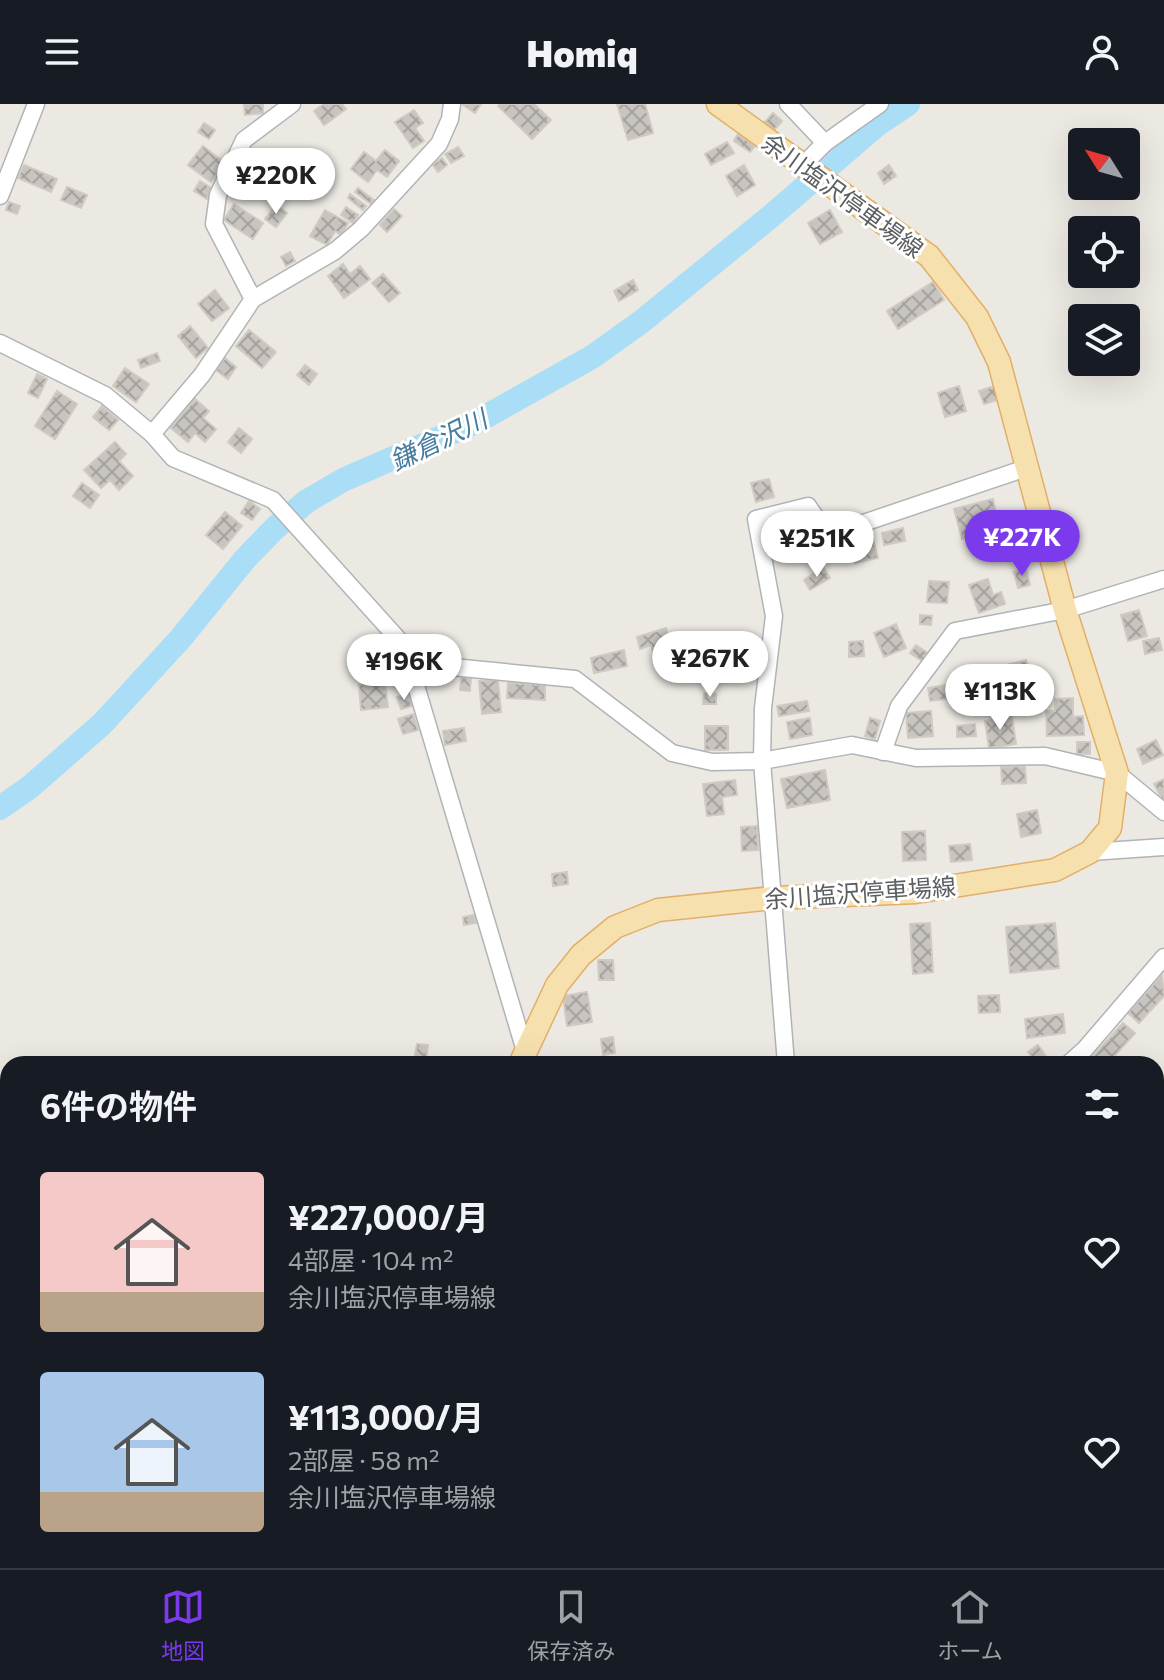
<!DOCTYPE html>
<html lang="ja">
<meta charset="utf-8">
<style>
:root{--surface:#171b24;--page:#20242c;--text:#f1f3f6;--muted:#9ea1a6;--line:#363941;--accent:#7c3aed}
body{margin:0;font-family:Commissioner,"Noto Sans JP",sans-serif;background:var(--page);color:var(--text);height:100vh;display:flex;flex-direction:column;font-size:30px;white-space:nowrap}
*{box-sizing:border-box;margin:0}
p{font-size:26px;color:var(--muted)}
.icon{flex:none;width:44px;height:44px;fill:none;stroke:currentColor;stroke-width:2;stroke-linecap:round;stroke-linejoin:round}
.map{position:relative;flex:1;overflow:hidden}
.drawer{position:absolute;left:0px;top:952px;width:1164px;height:512px;display:flex;flex-direction:column;background:var(--surface);border-radius:24px 24px 0 0;box-shadow:0 8px 32px #0002}
.drawer>*{flex:none}
.needle{width:52px;rotate:307deg}
.fabs{position:absolute;left:1068px;top:24px;display:grid;gap:16px}
.fabs a{display:grid;place-items:center;width:72px;height:72px;border-radius:8px;background:var(--surface);box-shadow:0 8px 32px #0002;font-size:40px}
.price{position:absolute;translate:-50% -68px;padding:0 18px;border-radius:28px;background:#fff;color:#222;font-size:26px;line-height:52px;filter:drop-shadow(0 2px 4px #0008)}
.price::after{content:'';position:absolute;left:50%;top:48px;width:24px;height:18px;margin-left:-12px;background:inherit;clip-path:polygon(0 0,100% 0,50% 100%)}
.price.selected{background:var(--accent);color:#fff}
ul{padding:0;list-style:none}
li{display:flex;align-items:center;gap:24px;height:200px;padding:0 40px}
li span{display:grid;place-items:center;flex:none;width:224px;height:160px;border-radius:8px;color:#555}
li>.icon{margin-inline-start:auto}
span .icon{width:96px;height:96px;fill:#fffc;stroke-width:1}
li b{font-size:34px}
h2{display:flex;justify-content:space-between;align-items:center;height:96px;padding:0 40px;font-size:34px}
header{display:flex;justify-content:space-between;align-items:center;height:104px;padding:0 40px;background:var(--surface);font-size:36px;font-weight:800}
.menu{display:flex;justify-content:space-around;align-items:center;height:112px;border-top:2px solid var(--line);background:var(--surface);font-size:22px;color:var(--muted)}
.menu a{display:grid;justify-items:center;gap:4px}
.menu .selected{color:var(--accent)}
.map>svg:first-child{display:block}
</style>
<header><svg class="icon" aria-label="menu" viewBox="0 0 24 24"><path d="M4 6h16M4 12h16M4 18h16"/></svg>Homiq<svg class="icon" aria-label="person" viewBox="0 0 24 24"><circle cx="12" cy="8" r="4"/><path d="M4 21q1-7 8-7t8 7"/></svg></header>
<div class="map">
<svg width="1164" height="1464" viewBox="0 0 1164 1464">
<defs>
<pattern id="building-cross-hatch" width="8" height="8" patternUnits="userSpaceOnUse" patternTransform="scale(2)"><rect width="8" height="8" fill="#c8c4c0"/><path d="M0 0l8 8M0 8l8-8" fill="none" stroke="#a5a29f"/></pattern>
</defs>
<rect width="100%" height="100%" fill="#ece9e3"/>
<g fill="none" stroke-linecap="round" stroke-linejoin="round">
<path stroke="#a9def6" stroke-width="24" d="M0,704L30,683L102,620L181,534L245,455L275,424L307,397L343,376L476,318L592,253L641,218L770,113L878,20L908,0"/>
</g>
<g fill="url(#building-cross-hatch)" stroke="#d0cac2" stroke-width="2">
<path d="M244,0H263V9L245,11Z"/>
<path d="M324,0H342L346,5L324,21L314,7Z"/>
<path d="M462,0H481L475,9Z"/>
<path d="M500,0H534L551,16L532,35L498,2Z"/>
<path d="M617,0H645L653,29L628,36Z"/>
<path d="M414,6L423,19L415,24L424,37L413,44L395,18Z"/>
<path d="M773,9L782,17L774,26L765,18Z"/>
<path d="M204,19L215,26L209,35L198,28Z"/>
<path d="M738,30L755,42L750,48L734,37Z"/>
<path d="M727,38L734,49L711,61L705,50Z"/>
<path d="M203,42L225,59L211,78L188,61Z"/>
<path d="M458,43L464,52L451,59L445,50Z"/>
<path d="M385,46L399,57L387,73L377,66L368,78L351,65L364,48L376,57Z"/>
<path d="M442,54L447,61L438,68L433,61Z"/>
<path d="M243,60L254,66L245,83L234,76Z"/>
<path d="M24,61L57,75L51,88L18,74Z"/>
<path d="M744,61L755,81L737,92L726,72Z"/>
<path d="M889,61L896,72L884,80L878,69Z"/>
<path d="M200,77L213,85L207,95L194,87Z"/>
<path d="M67,83L87,91L81,104L61,96Z"/>
<path d="M358,84L374,96L371,100L355,88Z"/>
<path d="M350,90L366,102L363,106L348,94Z"/>
<path d="M9,98L20,102L17,110L6,106Z"/>
<path d="M234,100L263,119L253,135L224,116Z"/>
<path d="M276,101L287,109L276,123L265,115Z"/>
<path d="M346,103L358,111L353,119L341,111Z"/>
<path d="M394,105L402,112L387,128L380,121Z"/>
<path d="M325,106L348,119L341,131L335,127L327,141L310,132Z"/>
<path d="M830,106L842,128L820,140L808,119Z"/>
<path d="M290,148L295,157L286,162L281,153Z"/>
<path d="M343,160L350,170L360,162L370,175L344,194L328,172Z"/>
<path d="M383,170L400,189L389,198L372,179Z"/>
<path d="M633,176L638,186L619,197L614,187Z"/>
<path d="M933,178L944,196L898,225L887,207Z"/>
<path d="M215,186L229,204L212,217L198,200Z"/>
<path d="M190,222L208,244L196,254L178,232Z"/>
<path d="M249,226L276,248L262,264L236,242Z"/>
<path d="M157,249L160,257L141,264L138,256Z"/>
<path d="M225,254L236,263L228,275L216,266Z"/>
<path d="M305,261L317,270L309,281L297,271Z"/>
<path d="M125,264L149,280L136,298L113,282Z"/>
<path d="M37,270L47,275L38,294L28,289Z"/>
<path d="M959,282L966,307L945,313L938,289Z"/>
<path d="M995,282L1000,295L984,300L979,287Z"/>
<path d="M57,287L77,300L55,335L35,322Z"/>
<path d="M195,295L209,307L203,314L216,325L205,338L195,329L188,338L171,324Z"/>
<path d="M102,302L118,316L109,326L93,313Z"/>
<path d="M239,324L252,335L241,349L228,338Z"/>
<path d="M115,338L126,350L119,357L133,372L119,386L110,376L101,384L84,366Z"/>
<path d="M769,375L774,393L756,398L751,379Z"/>
<path d="M82,379L99,391L90,404L73,392Z"/>
<path d="M993,395L996,409L984,412L989,428L962,435L954,405Z"/>
<path d="M249,397L260,405L252,416L241,409Z"/>
<path d="M225,408L242,422L223,445L206,431Z"/>
<path d="M903,424L905,437L884,441L882,429Z"/>
<path d="M872,431L878,454L855,459L850,436Z"/>
<path d="M823,463L830,474L810,486L804,476Z"/>
<path d="M1026,465L1030,481L1018,484L1014,468Z"/>
<path d="M988,475L993,491L1001,488L1005,500L979,509L969,481Z"/>
<path d="M929,477L949,478L947,499L927,498Z"/>
<path d="M1139,506L1147,532L1128,537L1121,511Z"/>
<path d="M920,511L932,512L931,521L920,520Z"/>
<path d="M896,520L906,544L884,553L874,529Z"/>
<path d="M666,524L677,561L659,567L651,541L640,545L637,533Z"/>
<path d="M1159,534L1162,546L1145,550L1143,537Z"/>
<path d="M863,537L864,552L849,553V538Z"/>
<path d="M916,541L928,549L922,557L910,549Z"/>
<path d="M624,546L627,562L594,569L591,554Z"/>
<path d="M1026,556L1033,581L1009,587L1002,562Z"/>
<path d="M461,573L471,574L470,587L460,586Z"/>
<path d="M498,576L501,608L482,610L479,577Z"/>
<path d="M385,578L388,603L361,606L359,581Z"/>
<path d="M508,579L545,581V596L507,594Z"/>
<path d="M945,581L947,595L930,597L928,584Z"/>
<path d="M704,589L716,590V600H703Z"/>
<path d="M408,590L412,602L401,605L397,593Z"/>
<path d="M1073,594V613L1083,612L1084,631L1047,632L1046,607H1055V595Z"/>
<path d="M807,597L809,607L779,612L777,602Z"/>
<path d="M931,607L933,632L908,634L906,609Z"/>
<path d="M413,610L418,626L403,630L398,615Z"/>
<path d="M1012,613L1016,640L989,644L985,617Z"/>
<path d="M810,614L812,631L790,635L787,618Z"/>
<path d="M870,614L880,617L875,635L865,632Z"/>
<path d="M975,620L976,632L957,633V622Z"/>
<rect x="705" y="622" width="23" height="24"/>
<path d="M464,624L466,637L445,641L443,627Z"/>
<path d="M1156,636L1163,651L1143,660L1137,645Z"/>
<rect x="1077" y="638" width="13" height="12"/>
<path d="M1025,662L1026,679L1002,680L1001,663Z"/>
<path d="M825,666L830,696L787,704L781,675Z"/>
<path d="M1164,675V697H1163L1154,680Z"/>
<path d="M735,676L737,691L722,693L724,710L707,712L703,680Z"/>
<path d="M1037,706L1041,729L1021,733L1017,710Z"/>
<path d="M757,722L758,746L742,747L741,723Z"/>
<path d="M925,727L926,756L903,757L902,728Z"/>
<path d="M970,740L972,756L951,758L949,742Z"/>
<path d="M567,768L568,780L553,782L552,770Z"/>
<path d="M474,811L476,819L464,821L463,813Z"/>
<path d="M930,819L933,868L913,870L910,820Z"/>
<path d="M1055,819L1059,864L1010,869L1006,823Z"/>
<path d="M598,856H613L614,876H599Z"/>
<path d="M1162,871L1164,892L1139,919L1128,909Z"/>
<path d="M587,888L592,918L567,922L563,892Z"/>
<path d="M999,891L1000,908L979,909L978,892Z"/>
<path d="M1063,910L1065,929L1027,934L1025,915Z"/>
<path d="M1123,919L1135,929L1107,960H1092L1089,957Z"/>
<path d="M613,933L615,949L603,951L601,935Z"/>
<path d="M417,940L428,941L426,958L414,956Z"/>
<path d="M1038,941L1048,955L1041,960H1037L1028,948Z"/>
<rect x="1156" y="1129" width="8" height="29"/>
<path d="M0,1393H5L4,1418L0,1417Z"/>
<rect x="417" y="1456" width="22" height="8"/>
<path d="M488,1456H509L507,1464H487Z"/>
<path d="M462,1458L481,1459L480,1464H461Z"/>
</g>
<g fill="none" stroke-linecap="round" stroke-linejoin="round">
<defs>
<g id="minor">
<path d="M788,0L825,39"/>
<path d="M803,61L825,39L880,0"/>
<path d="M0,92L36,0"/>
<path d="M253,195L214,120L218,91L244,36L292,0"/>
<path d="M0,239L105,291L152,330L173,354L273,396L408,546L411,565L525,947"/>
<path d="M152,330L202,271L253,195L335,147L361,125L439,40L450,15L452,0"/>
<path d="M411,565L432,561L575,575L672,649L712,658L762,657L852,641L916,654L1045,652L1117,669L1164,708"/>
<path d="M883,648L899,602L955,527L1065,506L1164,475"/>
<path d="M1090,748L1164,743"/>
<path d="M786,960L762,657L763,604L774,512L756,415L808,402L828,431L1029,363"/>
<path d="M1068,960L1085,945L1164,853"/>
<path d="M1156,1244L1164,1243"/>
<path d="M223,1456V1464"/>
<path d="M388,1456L396,1464"/>
<path d="M447,1456L448,1464"/>
<path d="M759,1456L782,1464"/>
<path d="M817,1456L822,1464"/>
<path d="M598,1464L607,1456"/>
</g>
<g id="major">
<path d="M520,960L557,881L581,851L615,823L658,806L773,794L916,788L1055,766L1090,748L1110,724L1117,669L1065,506L999,258L977,213L929,152L718,0"/>
<path d="M0,1381H8"/>
</g>
</defs>
<use href="#minor" stroke="#b0b4b7" stroke-width="19"/>
<use href="#major" stroke="#e2af66" stroke-width="25"/>
<use href="#minor" stroke="#fff" stroke-width="16"/>
<use href="#major" stroke="#f6e1ae" stroke-width="22"/>
</g>
<g text-anchor="middle" dominant-baseline="central" stroke-width="6" stroke-linejoin="round" paint-order="stroke">
<g font-size="24" fill="#5b5f62" stroke="#fff">
<text transform="translate(843 91) rotate(36)">余川塩沢停車場線</text>
<text transform="translate(860 788) rotate(-4)">余川塩沢停車場線</text>
</g>
<g font-size="26" font-style="italic" fill="#467c9d" stroke="#fff">
<text transform="translate(438 335) rotate(-26)">鎌倉沢川</text>
</g>
</g>
</svg>
<div class="fabs">
<a><svg class="needle" viewBox="-14 -14 28 28"><path d="M0-13l5 13h-10z" fill="#e53935"/><path d="M0 13l5-13h-10z" fill="#9ea1a6"/></svg></a>
<a><svg class="icon" aria-label="locate" viewBox="0 0 24 24"><circle cx="12" cy="12" r="6"/><path d="M12 2v4M12 18v4M2 12h4M18 12h4"/></svg></a>
<a><svg class="icon" aria-label="layers" viewBox="0 0 24 24"><path d="M12 4l9 5-9 5-9-5zM3 14l9 5 9-5"/></svg></a>
</div>
<b class="price" style="left:276px;top:112px">¥220K</b>
<b class="price selected" style="left:1022px;top:474px">¥227K</b>
<b class="price" style="left:817px;top:475px">¥251K</b>
<b class="price" style="left:710px;top:595px">¥267K</b>
<b class="price" style="left:404px;top:598px">¥196K</b>
<b class="price" style="left:1000px;top:628px">¥113K</b>
<section class="drawer">
<h2>6件の物件<svg class="icon" aria-label="filters" viewBox="0 0 24 24"><path d="M4 7h16M4 17h16"/><circle cx="9" cy="7" r="2"/><circle cx="15" cy="17" r="2"/></svg></h2>
<ul>
<li><span style="background:linear-gradient(#f6c9c9 75%,#b9a48a 0)"><svg class="icon" aria-label="home" viewBox="0 0 24 24"><path d="M3 11l9-7 9 7M6 9v11h12V9"/></svg></span><div><b>¥227,000/月</b><p>4部屋 · 104 m²</p><p>余川塩沢停車場線</p></div><svg class="icon" aria-label="heart" viewBox="0 0 24 24"><path d="M12 20l-8-8c-3-5 5-10 8-4 3-6 11-1 8 4z"/></svg></li>
<li><span style="background:linear-gradient(#a9c7e8 75%,#b9a48a 0)"><svg class="icon" aria-label="home" viewBox="0 0 24 24"><path d="M3 11l9-7 9 7M6 9v11h12V9"/></svg></span><div><b>¥113,000/月</b><p>2部屋 · 58 m²</p><p>余川塩沢停車場線</p></div><svg class="icon" aria-label="heart" viewBox="0 0 24 24"><path d="M12 20l-8-8c-3-5 5-10 8-4 3-6 11-1 8 4z"/></svg></li>
</ul>
</section>
</div>
<nav class="menu">
<a class="selected"><svg class="icon" aria-label="map" viewBox="0 0 24 24"><path d="M3 6l6-2 6 2 6-2v14l-6 2-6-2-6 2zM9 4v14M15 6v14"/></svg>地図</a>
<a><svg class="icon" aria-label="saved" viewBox="0 0 24 24"><path d="M7 4h10v16l-5-4-5 4z"/></svg>保存済み</a>
<a><svg class="icon" aria-label="home" viewBox="0 0 24 24"><path d="M3 11l9-7 9 7M6 9v11h12V9"/></svg>ホーム</a>
</nav>
